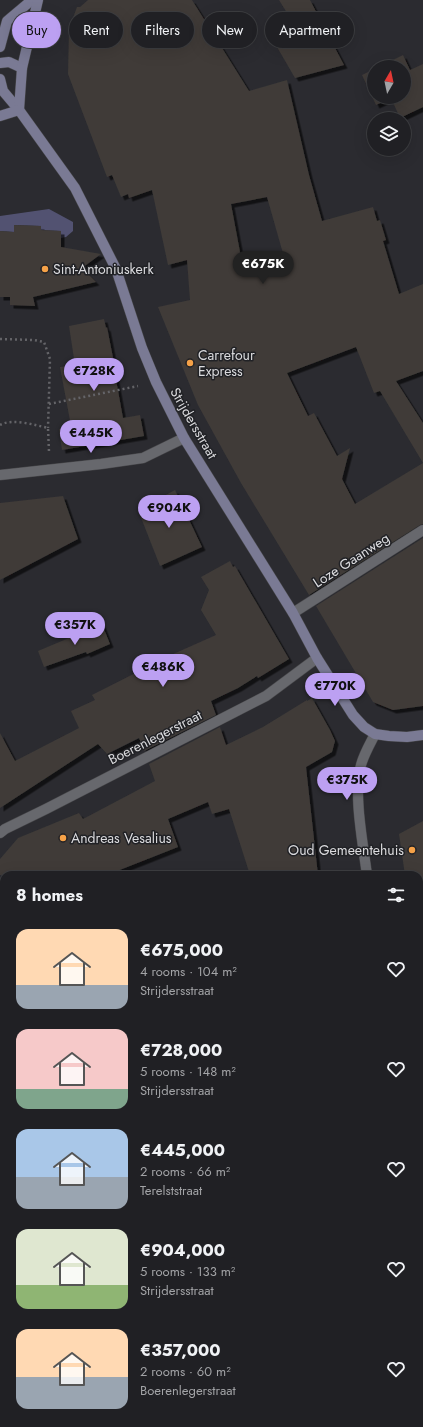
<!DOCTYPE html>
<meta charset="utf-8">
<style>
:root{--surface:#202024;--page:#28282c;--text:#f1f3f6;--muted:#a2a3a6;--line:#3d3e41;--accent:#bca0f2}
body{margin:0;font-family:Jost,sans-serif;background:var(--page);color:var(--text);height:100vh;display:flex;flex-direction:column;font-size:15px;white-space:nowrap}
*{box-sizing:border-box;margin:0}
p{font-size:13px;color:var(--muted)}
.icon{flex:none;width:22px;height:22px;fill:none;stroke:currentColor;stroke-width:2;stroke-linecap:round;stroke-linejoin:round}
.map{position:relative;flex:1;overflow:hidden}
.details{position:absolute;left:0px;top:871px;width:423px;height:556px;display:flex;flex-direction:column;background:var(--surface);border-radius:12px 12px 0 0;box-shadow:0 4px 16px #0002,0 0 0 1px var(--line)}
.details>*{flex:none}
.banner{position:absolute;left:12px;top:12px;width:399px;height:36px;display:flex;gap:8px}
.needle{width:26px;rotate:9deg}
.fabs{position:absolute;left:367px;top:60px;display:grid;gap:8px}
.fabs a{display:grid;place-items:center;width:44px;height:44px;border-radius:50%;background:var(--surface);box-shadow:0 4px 16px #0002,0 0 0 1px var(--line);font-size:20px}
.price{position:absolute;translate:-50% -34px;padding:0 9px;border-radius:14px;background:var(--accent);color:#111;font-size:13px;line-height:26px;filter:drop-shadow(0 1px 2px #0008)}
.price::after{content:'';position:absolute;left:50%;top:24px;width:12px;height:9px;margin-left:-6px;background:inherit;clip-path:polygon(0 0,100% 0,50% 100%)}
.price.on{background:#222;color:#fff}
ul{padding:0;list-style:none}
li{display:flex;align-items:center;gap:12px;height:100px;padding:0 16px}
li span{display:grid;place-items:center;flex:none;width:112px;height:80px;border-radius:12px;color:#555}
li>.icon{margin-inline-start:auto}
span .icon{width:48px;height:48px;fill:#fffc;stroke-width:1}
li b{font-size:17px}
h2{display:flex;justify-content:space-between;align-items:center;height:48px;padding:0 16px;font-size:17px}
.pill{padding:0 14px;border-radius:18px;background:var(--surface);box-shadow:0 4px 16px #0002,0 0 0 1px var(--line);font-size:14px;line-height:36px}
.pill.on{background:var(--accent);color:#111}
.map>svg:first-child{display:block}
</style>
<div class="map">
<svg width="423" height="1427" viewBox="0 0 423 1427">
<defs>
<filter id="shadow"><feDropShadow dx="3.5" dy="3.5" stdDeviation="0" flood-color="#0009"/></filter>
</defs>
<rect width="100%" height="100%" fill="#2b2b30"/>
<path fill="#525271" d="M49,209L73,222V231L66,237L61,238V231L41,230V226L14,225V232L0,231V216Z"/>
<g fill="#3f3b38" fill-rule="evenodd" filter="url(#shadow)">
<path d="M88,0H192L249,91L287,80L309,175L322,221L373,207L377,221L380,220L386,240L383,241L399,294L423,284V371L396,381L423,423V524L420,525L309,595L241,483L198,405L158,307L190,300L187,260L168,265L152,190L129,198L128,194L121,197L112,175L107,177L68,74L69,29L77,7H80ZM267,197L284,257L243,268L231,204ZM356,347L374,393L380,391L423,463L355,504L342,479L350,448L337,456L314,413L308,416L287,373Z"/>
<path d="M279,0H310L344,65L295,78L277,47L300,34Z"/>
<path d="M403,55L410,70L423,64V107L400,118L391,98L376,105L362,75L374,69V97H404V67H379Z"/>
<path d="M14,225L41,226V230L61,231V247L101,254L82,268L96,282L33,297L35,306L10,305V297H0V231L14,232Z"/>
<path d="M104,319L106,328L107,327L116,373L115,374L123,418L140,415L144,436L62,450L59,429L71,426L60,367L75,365L69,326Z"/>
<path d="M175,490L202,547L160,566L138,510Z"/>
<path d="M63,496L78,539L0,580V503Z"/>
<path d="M423,538V706L393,710L373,702L316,606Z"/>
<path d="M230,561L233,567L235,566L289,659L258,678L257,676L238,688L211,701L216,715L144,751L139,738L107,754L98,744L0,808V733L15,761L79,728L71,711L95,700L92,695L171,655L216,635L201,610L209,590L201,577Z"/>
<path d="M102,624L110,644L87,654L86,652L44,667L38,651Z"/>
<path d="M312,698L330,730L335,741L332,752L306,767L318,875H250L229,809L212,814L208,802L168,819L178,847L107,875H0V859L18,838L79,813L83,819L155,781L149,764L220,727L226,745L263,727L307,700V701Z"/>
<path d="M423,821V913H419V875H405L399,834Z"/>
</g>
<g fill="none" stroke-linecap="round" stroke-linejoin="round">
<defs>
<g id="street">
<path d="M0,475L101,464L143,458L184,438"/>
<path d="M293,613L423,530"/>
<path d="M0,833L5,829L46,809L266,696L317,658"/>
<path d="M367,875C363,844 353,793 361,765C364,754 370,744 375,734"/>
<path d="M419,1252L423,1245"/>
<path d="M419,1349L423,1381"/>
</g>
<g id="secondary">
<path d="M0,47L7,21L32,0"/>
<path d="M0,63L9,62L22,68"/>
<path d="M0,79L3,91L19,110L75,188L116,269L142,348L156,382L184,438L293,613L317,658L353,715L364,727L375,734L389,736L407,737L423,735"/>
<path d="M19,110L22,68L38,0"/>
<path d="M0,116L19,110"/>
</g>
</defs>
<use href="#street" stroke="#48484b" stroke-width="11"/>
<use href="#secondary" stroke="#48484b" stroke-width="11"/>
<g stroke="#646468" stroke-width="2.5" stroke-dasharray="2 3" stroke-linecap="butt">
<path d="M0,339L34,340L44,342L50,359L48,428"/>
<path d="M49,404L138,386"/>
<path d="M0,425C12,418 35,425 48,428L49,452"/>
<path d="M408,1423L409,1427"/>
</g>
<use href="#street" stroke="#67686d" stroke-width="10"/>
<use href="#secondary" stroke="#7a7a94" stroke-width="10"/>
</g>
<g fill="#f6a248" stroke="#212226" stroke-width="1.5">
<circle cx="45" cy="269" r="4"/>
<circle cx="190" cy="363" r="4"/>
<circle cx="63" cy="838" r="4"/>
<circle cx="412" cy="850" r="4"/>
</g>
<g text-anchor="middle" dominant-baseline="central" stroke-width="3" stroke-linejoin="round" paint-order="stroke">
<g font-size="14" fill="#dbdbde" stroke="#212226" text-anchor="start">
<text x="53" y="269">Sint-Antoniuskerk</text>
<text x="198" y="355">Carrefour<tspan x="198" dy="16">Express</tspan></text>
<text x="71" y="838">Andreas Vesalius</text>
<text x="404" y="850" text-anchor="end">Oud Gemeentehuis</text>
</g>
<g font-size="14" fill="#dbdbde" stroke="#212226">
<text transform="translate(194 423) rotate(60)">Strijdersstraat</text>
<text transform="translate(351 560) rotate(-33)">Loze Gaanweg</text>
<text transform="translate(155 737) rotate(-27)">Boerenlegerstraat</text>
</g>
</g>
</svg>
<div class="fabs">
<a><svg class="needle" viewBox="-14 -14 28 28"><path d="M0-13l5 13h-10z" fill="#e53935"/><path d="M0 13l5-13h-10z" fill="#a2a3a6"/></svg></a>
<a><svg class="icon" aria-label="layers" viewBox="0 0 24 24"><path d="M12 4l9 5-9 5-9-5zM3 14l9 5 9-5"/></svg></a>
</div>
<b class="price on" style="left:263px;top:285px">€675K</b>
<b class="price" style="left:94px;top:392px">€728K</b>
<b class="price" style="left:91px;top:454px">€445K</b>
<b class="price" style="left:169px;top:529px">€904K</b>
<b class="price" style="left:75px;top:646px">€357K</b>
<b class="price" style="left:163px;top:688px">€486K</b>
<b class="price" style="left:335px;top:707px">€770K</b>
<b class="price" style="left:347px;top:801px">€375K</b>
<div class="banner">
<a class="pill on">Buy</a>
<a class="pill">Rent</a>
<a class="pill">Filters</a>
<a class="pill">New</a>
<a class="pill">Apartment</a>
</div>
<section class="details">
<h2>8 homes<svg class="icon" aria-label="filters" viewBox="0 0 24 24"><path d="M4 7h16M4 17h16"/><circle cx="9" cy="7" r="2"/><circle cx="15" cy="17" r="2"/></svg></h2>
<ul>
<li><span style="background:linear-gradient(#ffd9b3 70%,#9aa5b1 0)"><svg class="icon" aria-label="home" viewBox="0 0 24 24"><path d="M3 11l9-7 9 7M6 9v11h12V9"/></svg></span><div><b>€675,000</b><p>4 rooms · 104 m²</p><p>Strijdersstraat</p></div><svg class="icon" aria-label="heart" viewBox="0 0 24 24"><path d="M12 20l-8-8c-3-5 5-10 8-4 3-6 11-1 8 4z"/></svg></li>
<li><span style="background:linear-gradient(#f6c9c9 75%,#7fa58c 0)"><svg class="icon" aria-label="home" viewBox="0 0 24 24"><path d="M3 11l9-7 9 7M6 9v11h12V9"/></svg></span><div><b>€728,000</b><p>5 rooms · 148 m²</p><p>Strijdersstraat</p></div><svg class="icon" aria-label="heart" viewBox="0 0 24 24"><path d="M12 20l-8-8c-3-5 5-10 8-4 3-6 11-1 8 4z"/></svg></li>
<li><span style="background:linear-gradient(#a9c7e8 60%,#9aa5b1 0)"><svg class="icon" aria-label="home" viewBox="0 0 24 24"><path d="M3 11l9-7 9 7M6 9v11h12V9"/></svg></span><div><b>€445,000</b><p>2 rooms · 66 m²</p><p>Terelststraat</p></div><svg class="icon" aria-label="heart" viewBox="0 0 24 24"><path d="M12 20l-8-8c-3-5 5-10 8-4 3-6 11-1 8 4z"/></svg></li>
<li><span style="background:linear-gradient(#dfe7d0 70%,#8fb573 0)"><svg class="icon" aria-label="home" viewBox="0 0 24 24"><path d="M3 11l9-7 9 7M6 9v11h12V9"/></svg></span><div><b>€904,000</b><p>5 rooms · 133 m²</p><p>Strijdersstraat</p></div><svg class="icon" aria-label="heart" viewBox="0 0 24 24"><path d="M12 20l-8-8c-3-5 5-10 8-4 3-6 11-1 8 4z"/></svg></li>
<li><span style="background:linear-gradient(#ffd9b3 60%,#9aa5b1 0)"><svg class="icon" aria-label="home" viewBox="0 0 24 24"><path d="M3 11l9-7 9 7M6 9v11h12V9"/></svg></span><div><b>€357,000</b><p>2 rooms · 60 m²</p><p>Boerenlegerstraat</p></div><svg class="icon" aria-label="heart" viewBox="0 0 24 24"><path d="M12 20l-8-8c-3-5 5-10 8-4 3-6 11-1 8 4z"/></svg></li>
</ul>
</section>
</div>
